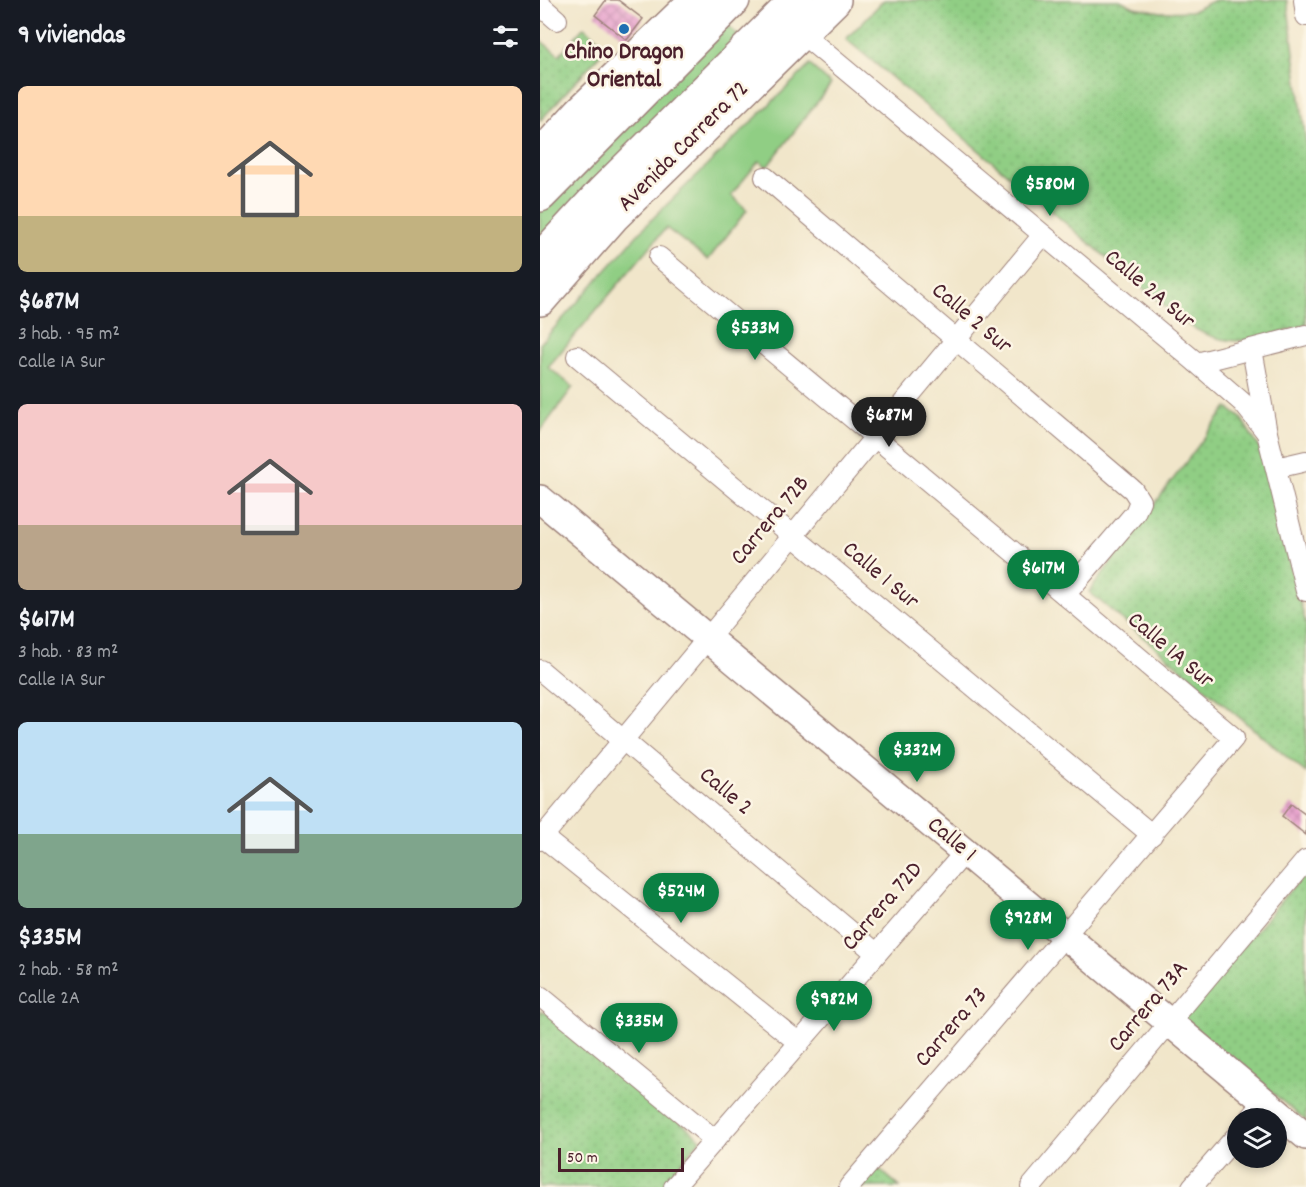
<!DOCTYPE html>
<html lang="es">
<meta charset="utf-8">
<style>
:root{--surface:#171b24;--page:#20242c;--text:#f1f3f6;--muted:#9ea1a6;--accent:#0b8043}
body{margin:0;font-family:Dekko,sans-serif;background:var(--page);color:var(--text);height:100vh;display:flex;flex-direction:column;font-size:22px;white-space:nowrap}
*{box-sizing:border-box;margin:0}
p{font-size:20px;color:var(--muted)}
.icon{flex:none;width:33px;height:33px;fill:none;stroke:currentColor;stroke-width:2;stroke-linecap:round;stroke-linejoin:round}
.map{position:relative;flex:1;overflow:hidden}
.side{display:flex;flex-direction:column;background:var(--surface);width:540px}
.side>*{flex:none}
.controls{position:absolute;left:687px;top:1108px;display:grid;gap:12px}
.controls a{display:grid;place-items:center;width:60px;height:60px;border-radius:50%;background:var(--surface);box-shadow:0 3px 9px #0003;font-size:30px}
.scale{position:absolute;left:18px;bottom:15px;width:126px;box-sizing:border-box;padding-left:6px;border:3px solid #4a1f2b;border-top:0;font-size:16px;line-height:21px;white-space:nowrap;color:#4a1f2b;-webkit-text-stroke:4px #fcf5e5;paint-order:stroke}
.price{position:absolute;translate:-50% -51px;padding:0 14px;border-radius:21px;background:var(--accent);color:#fff;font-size:20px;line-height:39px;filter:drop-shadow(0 2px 3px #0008)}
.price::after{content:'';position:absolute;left:50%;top:36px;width:18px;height:14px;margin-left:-9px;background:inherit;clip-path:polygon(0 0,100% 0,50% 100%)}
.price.active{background:#222;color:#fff}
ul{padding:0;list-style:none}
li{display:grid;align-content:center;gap:12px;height:318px;padding:0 18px}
li span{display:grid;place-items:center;height:186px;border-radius:9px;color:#555}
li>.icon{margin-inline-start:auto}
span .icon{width:108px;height:108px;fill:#fffc;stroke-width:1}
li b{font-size:26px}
h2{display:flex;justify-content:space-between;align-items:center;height:72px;padding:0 18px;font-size:26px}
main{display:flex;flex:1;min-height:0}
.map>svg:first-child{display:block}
</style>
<main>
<section class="side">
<h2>9 viviendas<svg class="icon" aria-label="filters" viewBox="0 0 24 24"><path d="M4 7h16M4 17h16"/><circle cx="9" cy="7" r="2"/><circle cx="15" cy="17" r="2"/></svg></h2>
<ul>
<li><span style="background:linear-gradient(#ffd9b3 70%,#c2b280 0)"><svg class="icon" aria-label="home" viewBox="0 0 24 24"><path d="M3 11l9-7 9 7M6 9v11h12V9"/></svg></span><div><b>$687M</b><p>3 hab. · 95 m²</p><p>Calle 1A Sur</p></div></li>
<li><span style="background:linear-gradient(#f6c9c9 65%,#b9a48a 0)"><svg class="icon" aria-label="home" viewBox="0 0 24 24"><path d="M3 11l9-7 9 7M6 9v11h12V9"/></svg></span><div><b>$617M</b><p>3 hab. · 83 m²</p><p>Calle 1A Sur</p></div></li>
<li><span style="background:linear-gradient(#bfe0f5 60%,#7fa58c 0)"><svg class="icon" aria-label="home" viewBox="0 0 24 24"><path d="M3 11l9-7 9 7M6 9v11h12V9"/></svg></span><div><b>$335M</b><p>2 hab. · 58 m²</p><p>Calle 2A</p></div></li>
</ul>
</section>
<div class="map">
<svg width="766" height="1187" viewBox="0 0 766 1187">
<defs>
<pattern id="park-dots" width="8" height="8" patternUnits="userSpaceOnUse" patternTransform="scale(1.5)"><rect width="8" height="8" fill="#90ce84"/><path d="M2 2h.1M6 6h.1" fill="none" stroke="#7eb072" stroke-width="1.8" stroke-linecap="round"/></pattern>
<pattern id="building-cross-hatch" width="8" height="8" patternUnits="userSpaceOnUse" patternTransform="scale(1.5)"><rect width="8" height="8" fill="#e8a6ce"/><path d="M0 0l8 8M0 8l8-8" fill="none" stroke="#c88eb1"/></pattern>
</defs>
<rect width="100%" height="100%" fill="#fcf5e5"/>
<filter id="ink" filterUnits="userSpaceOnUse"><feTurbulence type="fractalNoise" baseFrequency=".0167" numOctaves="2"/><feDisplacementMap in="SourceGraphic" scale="12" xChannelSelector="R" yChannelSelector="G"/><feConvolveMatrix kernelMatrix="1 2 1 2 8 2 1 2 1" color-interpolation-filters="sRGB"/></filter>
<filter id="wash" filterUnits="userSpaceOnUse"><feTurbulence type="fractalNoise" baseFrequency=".008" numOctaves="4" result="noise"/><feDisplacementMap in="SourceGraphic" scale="24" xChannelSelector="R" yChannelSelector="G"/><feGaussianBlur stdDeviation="1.35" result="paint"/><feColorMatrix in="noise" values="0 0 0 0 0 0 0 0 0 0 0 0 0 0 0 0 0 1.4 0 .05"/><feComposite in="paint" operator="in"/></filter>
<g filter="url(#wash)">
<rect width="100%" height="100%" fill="#f1e6ca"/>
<g fill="#90ce84" stroke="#6d7658" stroke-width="1.5">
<path d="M184,21L203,41L0,247V211Z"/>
<path d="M270,65L291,84L227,167L219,161L191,195L207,210L168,260L126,228L8,367L33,387L0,432V344L109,222Z"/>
</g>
<g fill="url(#park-dots)" stroke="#6d7658" stroke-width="1.5">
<path d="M344,0H580L594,7L621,12L652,11L675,0H747L766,143V325C714,339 689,354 641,320L306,39Z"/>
<path d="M44,27L67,47L0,121V40L19,55Z"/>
<path d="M687,407L701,418L720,449L766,624V773L549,592Z"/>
<path d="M766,872V1121L641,1018Z"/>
<path d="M0,1011L12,1014L161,1139L121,1187H0Z"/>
<path d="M337,1167L360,1187H320Z"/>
</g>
<g id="blocks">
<g fill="url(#building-cross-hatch)">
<path d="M66,0H78L103,19L87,40L55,15Z"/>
<path d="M751,804L766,815V835L742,816Z"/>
</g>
</g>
</g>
<g filter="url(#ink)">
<use href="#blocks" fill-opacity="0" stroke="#9e827a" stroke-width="1.5"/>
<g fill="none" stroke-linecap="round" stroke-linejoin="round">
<defs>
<g id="street">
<path d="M764,0L766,16"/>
<path d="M0,5L17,20"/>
<path d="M260,32L657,363L703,403L727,433"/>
<path d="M225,177L593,490L600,501L595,513L525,595"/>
<path d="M119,257L525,595L694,738L309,1187"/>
<path d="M712,349L727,433L766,591"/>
<path d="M37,356L612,835"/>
<path d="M657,363L766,335"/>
<path d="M736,468L766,461"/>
<path d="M0,670L336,953"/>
<path d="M0,835L259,1043"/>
<path d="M0,840L503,235"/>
<path d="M0,996L175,1140"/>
<path d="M710,1119L725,1101"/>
<path d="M134,1187L425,852"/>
<path d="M491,1187L766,860"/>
<path d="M652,1187L698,1134"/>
</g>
<path id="secondary" d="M0,499L766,1136"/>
<g id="highway">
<path d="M0,157L40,113L157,0"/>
<path d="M0,195L193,0"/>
<path d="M0,260L63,192L257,0"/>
<path d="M0,299L72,217L294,0"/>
</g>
</defs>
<use href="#street" stroke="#9e827a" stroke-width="22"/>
<use href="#secondary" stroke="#9e827a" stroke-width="30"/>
<use href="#highway" stroke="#9e827a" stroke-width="36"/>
<use href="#street" stroke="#fff" stroke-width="20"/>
<use href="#secondary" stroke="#fff" stroke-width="27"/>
<use href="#highway" stroke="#fff" stroke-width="33"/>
</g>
</g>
<circle fill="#1f6fb2" stroke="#fcf5e5" stroke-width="2" cx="84" cy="29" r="6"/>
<g text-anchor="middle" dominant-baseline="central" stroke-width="5" stroke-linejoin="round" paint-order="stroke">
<g font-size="24" font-weight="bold" fill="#4a1f2b" stroke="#fcf5e5">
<text x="84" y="53">Chino Dragon<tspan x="84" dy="28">Oriental</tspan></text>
</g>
<g font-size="24" fill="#4a1f2b" stroke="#fcf5e5">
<text transform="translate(144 147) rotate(-45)">Avenida Carrera 72</text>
<text transform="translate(609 290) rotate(40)">Calle 2A Sur</text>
<text transform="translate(431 319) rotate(40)">Calle 2 Sur</text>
<text transform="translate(231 521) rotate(-50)">Carrera 72B</text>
<text transform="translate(340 576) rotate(40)">Calle 1 Sur</text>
<text transform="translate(630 651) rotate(40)">Calle 1A Sur</text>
<text transform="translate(185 792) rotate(40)">Calle 2</text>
<text transform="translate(411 840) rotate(40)">Calle 1</text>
<text transform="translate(343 907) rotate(-49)">Carrera 72D</text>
<text transform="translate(609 1007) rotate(-50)">Carrera 73A</text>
<text transform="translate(412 1028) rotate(-49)">Carrera 73</text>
</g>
</g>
</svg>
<div class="controls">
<a><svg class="icon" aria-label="layers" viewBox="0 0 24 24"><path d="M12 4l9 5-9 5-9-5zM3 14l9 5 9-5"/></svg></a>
</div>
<div class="scale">50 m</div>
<b class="price" style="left:510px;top:217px">$580M</b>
<b class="price" style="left:215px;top:361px">$533M</b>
<b class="price active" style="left:349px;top:448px">$687M</b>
<b class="price" style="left:503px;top:601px">$617M</b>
<b class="price" style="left:377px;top:783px">$332M</b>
<b class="price" style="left:141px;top:924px">$524M</b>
<b class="price" style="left:488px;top:951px">$928M</b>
<b class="price" style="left:294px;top:1032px">$982M</b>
<b class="price" style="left:99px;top:1054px">$335M</b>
</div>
</main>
